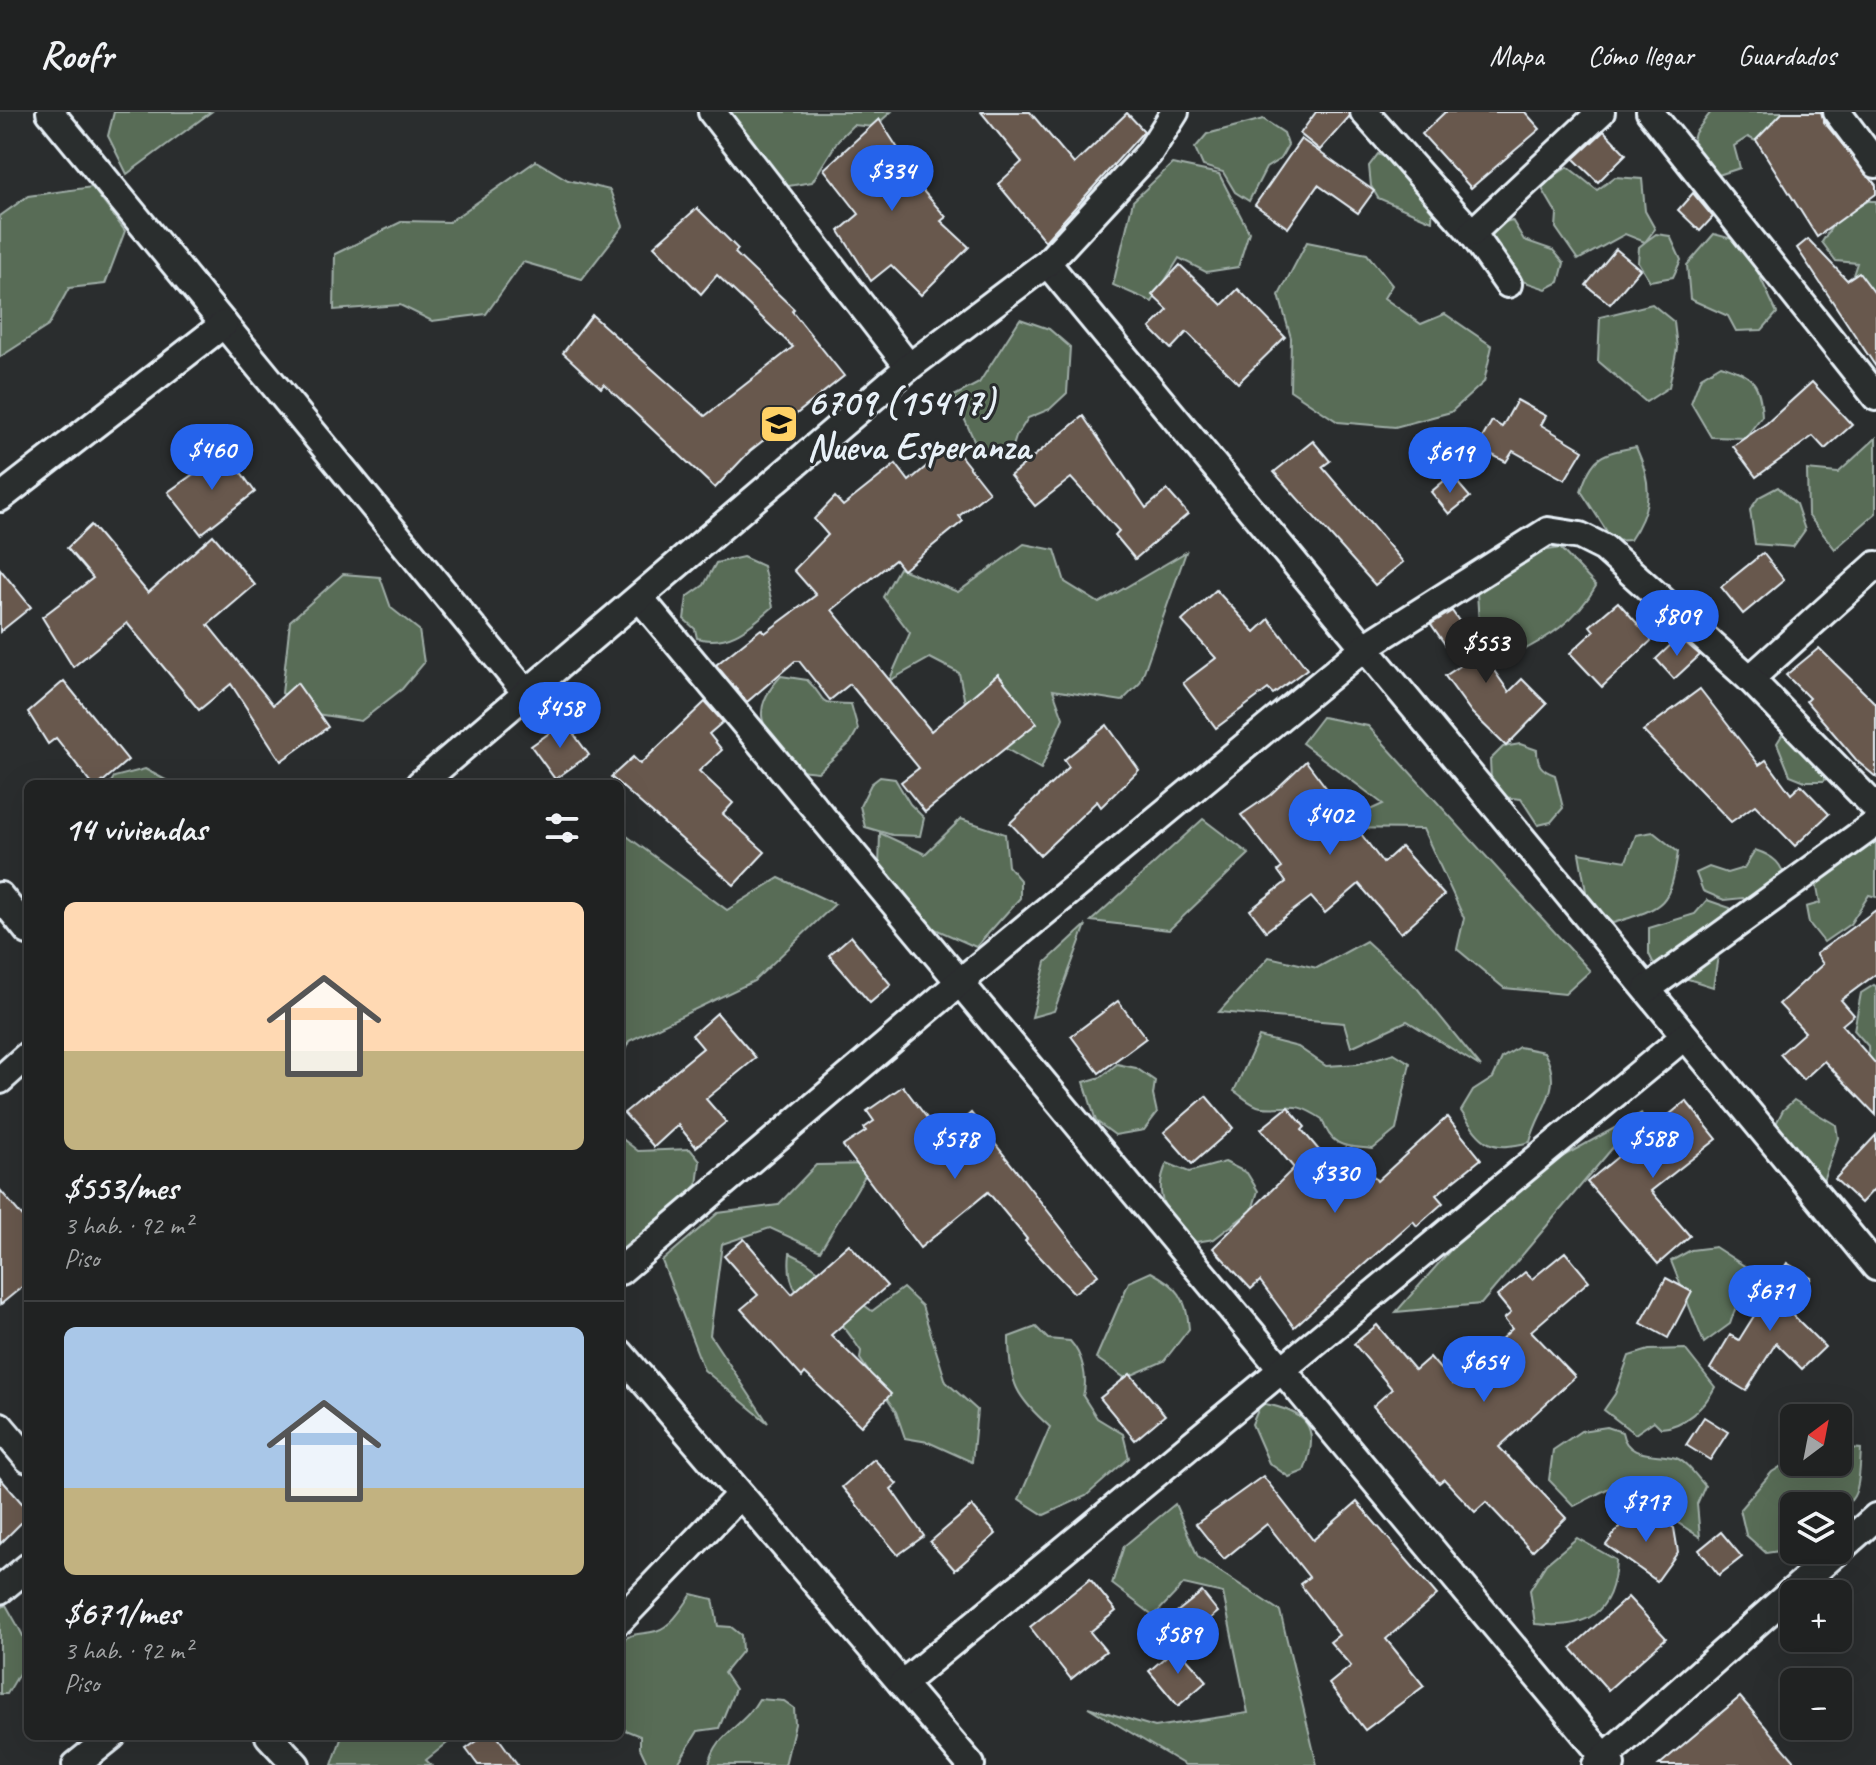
<!DOCTYPE html>
<html lang="es">
<meta charset="utf-8">
<style>
:root{--surface:#202222;--page:#282a2a;--text:#f1f3f6;--muted:#a2a4a5;--line:#3d3f40;--accent:#2563eb}
body{margin:0;font-family:Caveat,sans-serif;background:var(--page);color:var(--text);height:100vh;display:flex;flex-direction:column;font-size:30px;white-space:nowrap}
*{box-sizing:border-box;margin:0}
p{font-size:26px;color:var(--muted)}
.icon{flex:none;width:44px;height:44px;fill:none;stroke:currentColor;stroke-width:2;stroke-linecap:round;stroke-linejoin:round}
.map{position:relative;flex:1;overflow:hidden}
.drawer{position:absolute;left:24px;top:668px;width:600px;height:960px;display:flex;flex-direction:column;background:var(--surface);border-radius:12px;box-shadow:0 8px 32px #0002,0 0 0 2px var(--line)}
.drawer>*{flex:none}
.needle{width:52px;rotate:32deg}
.controls{position:absolute;left:1780px;top:1292px;display:grid;gap:16px}
.controls a{display:grid;place-items:center;width:72px;height:72px;border-radius:12px;background:var(--surface);box-shadow:0 8px 32px #0002,0 0 0 2px var(--line);font-size:40px}
.price{position:absolute;translate:-50% -68px;padding:0 18px;border-radius:28px;background:var(--accent);color:#fff;font-size:26px;line-height:52px;filter:drop-shadow(0 2px 4px #0008)}
.price::after{content:'';position:absolute;left:50%;top:48px;width:24px;height:18px;margin-left:-12px;background:inherit;clip-path:polygon(0 0,100% 0,50% 100%)}
.price.current{background:#222;color:#fff}
ul{padding:0;list-style:none}
li{display:grid;align-content:center;gap:16px;height:424px;padding:0 40px}
li+li{border-top:2px solid var(--line)}
li span{display:grid;place-items:center;height:248px;border-radius:12px;color:#555}
li>.icon{margin-inline-start:auto}
span .icon{width:144px;height:144px;fill:#fffc;stroke-width:1}
li b{font-size:34px}
h2{display:flex;justify-content:space-between;align-items:center;height:96px;padding:0 40px;font-size:34px}
header{display:flex;align-items:center;gap:48px;box-sizing:border-box;height:112px;padding:0 40px;background:var(--surface);border-bottom:2px solid var(--line)}
header strong{font-size:38px}
nav{display:flex;gap:44px;margin-inline-start:auto;font-size:28px}
.map>svg:first-child{display:block}
</style>
<header>
<strong>Roofr</strong>
<nav><a>Mapa</a><a>Cómo llegar</a><a>Guardados</a></nav>
</header>
<div class="map">
<svg width="1876" height="1653" viewBox="0 0 1876 1653">
<rect width="100%" height="100%" fill="#2a2d2e"/>
<filter id="ink" filterUnits="userSpaceOnUse"><feTurbulence type="fractalNoise" baseFrequency=".0125" numOctaves="2"/><feDisplacementMap in="SourceGraphic" scale="16" xChannelSelector="R" yChannelSelector="G"/><feConvolveMatrix kernelMatrix="1 2 1 2 8 2 1 2 1" color-interpolation-filters="sRGB"/></filter>
<g filter="url(#ink)">
<g fill="#586c57" stroke="#a0aea8" stroke-width="2">
<path d="M114,0H211L127,62L108,24Z"/>
<path d="M728,0H891L874,15L853,13L839,27L812,70L783,75Z"/>
<path d="M1711,0H1787L1765,34L1748,25L1734,34L1740,56L1706,67L1690,39L1695,21Z"/>
<path d="M1263,7L1284,21L1288,33L1280,47L1266,56L1249,89L1235,80L1223,60L1203,54L1195,36L1207,22Z"/>
<path d="M1378,42L1403,53L1433,82L1432,109L1378,86L1371,74L1369,54Z"/>
<path d="M536,49L568,68L610,78L623,114L582,167L523,150L486,202L432,209L400,193L334,198L335,142L403,109L449,110Z"/>
<path d="M1172,52L1219,62L1249,120L1238,155L1206,160L1179,146L1152,190L1113,173L1133,89Z"/>
<path d="M1568,55L1597,78L1615,65L1642,67L1645,99L1655,117L1645,130L1656,122L1670,124L1681,148L1673,165L1650,169L1638,150L1639,135L1645,130L1625,122L1578,148L1556,116L1557,102L1540,73Z"/>
<path d="M92,75L125,119L105,172L69,176L48,214L0,245V104L28,84Z"/>
<path d="M1868,89H1876V183L1868,180L1853,163L1857,151L1836,149L1822,130L1838,105Z"/>
<path d="M1512,108L1524,128L1553,138L1564,151L1559,170L1546,177L1516,167L1487,126L1491,114Z"/>
<path d="M1714,122L1736,128L1754,152L1777,201L1762,218L1736,219L1728,204L1690,187L1687,153Z"/>
<path d="M1307,130L1367,142L1392,173L1384,186L1421,212L1445,202L1492,234L1484,270L1451,300L1395,315L1338,310L1290,278L1291,226L1279,183Z"/>
<path d="M1652,192L1674,210L1677,236L1669,275L1646,290L1598,249L1600,205Z"/>
<path d="M1020,207L1049,217L1070,235L1067,281L1050,297L1028,306L1016,325L1009,347L978,337L954,284L979,271Z"/>
<path d="M1721,253C1753,264 1760,269 1762,304L1745,326L1711,325L1691,291L1701,265Z"/>
<path d="M1876,326V401L1835,437L1808,403L1807,358L1838,361Z"/>
<path d="M1636,335C1652,370 1653,395 1630,428L1613,429L1581,379C1592,344 1601,341 1636,335Z"/>
<path d="M1778,375L1796,392L1805,418L1793,435L1755,432L1750,398L1759,385Z"/>
<path d="M1024,432L1055,438L1065,470L1099,491L1186,440L1140,571L1122,589L1053,578L1063,606L1041,657L970,616L959,561L930,546L889,569L910,521L883,485L899,456L958,480Z"/>
<path d="M1560,436L1596,474C1576,509 1547,527 1512,544L1479,513L1477,480C1502,455 1525,440 1560,436Z"/>
<path d="M743,445L763,454L773,495C750,514 729,535 697,526L695,517L684,507L687,485L704,473L716,451Z"/>
<path d="M343,462L380,465L391,496L419,518L424,551L402,577L361,609L310,601L282,581L290,509Z"/>
<path d="M781,564L807,568C831,590 811,591 851,592L858,617L850,631L818,660L799,658C770,622 742,606 781,564Z"/>
<path d="M1322,605L1368,614L1590,859L1565,882L1504,876L1457,837L1464,806L1423,717L1330,716L1383,692L1302,631Z"/>
<path d="M1787,615L1833,656L1824,669H1805L1790,663L1777,631Z"/>
<path d="M1520,632L1537,638C1537,653 1541,658 1555,663L1563,696L1551,710L1538,713L1521,687L1502,685L1491,667L1490,648L1503,635Z"/>
<path d="M145,657L173,672H110L114,665Z"/>
<path d="M880,665L895,667L910,692L924,706L920,724L892,723L865,715L860,694L871,672Z"/>
<path d="M961,707L1005,722L1008,754L1020,768V786L976,835L928,814L879,757L880,721L925,742Z"/>
<path d="M1203,707L1249,742L1169,818L1091,809Z"/>
<path d="M1842,718L1876,723V785L1869,783L1850,812L1824,830L1809,811L1806,795L1820,791L1813,755Z"/>
<path d="M620,719L727,798L779,766L835,792L754,869L629,929L620,949Z"/>
<path d="M1653,720L1678,740C1670,794 1665,795 1613,811L1589,796L1579,741L1626,749L1636,723Z"/>
<path d="M1755,738C1774,744 1783,752 1786,771L1748,794L1743,786L1724,788L1703,779L1696,761L1709,755L1727,761L1744,756Z"/>
<path d="M1707,788L1730,796L1732,816L1721,826L1713,875L1688,867H1661L1649,842V816L1695,802Z"/>
<path d="M1086,813L1054,899L1032,905L1046,850Z"/>
<path d="M1366,829L1417,876L1481,955L1407,909L1351,935L1344,911L1219,900L1269,845L1317,856Z"/>
<path d="M1874,873L1876,874V951L1869,950L1868,934L1854,918L1861,881Z"/>
<path d="M1259,925L1298,935L1326,954L1358,952L1394,941L1410,951L1396,1018L1373,1037C1345,1034 1332,1037 1322,1007C1292,987 1291,998 1261,995C1252,994 1242,984 1234,979Z"/>
<path d="M1519,935L1544,940C1565,978 1539,994 1530,1030C1490,1040 1483,1033 1461,999L1473,979L1493,966L1502,946Z"/>
<path d="M1117,952L1136,956L1155,969L1153,983L1157,1001L1144,1018L1115,1023L1096,1009L1084,970L1101,965Z"/>
<path d="M1794,988L1836,1013L1838,1026L1821,1074L1800,1077L1774,1053L1765,1033L1783,998Z"/>
<path d="M1642,1001L1481,1192L1396,1200L1505,1076Z"/>
<path d="M620,1025L638,1039L690,1037L700,1049L697,1073L620,1159Z"/>
<path d="M1225,1050L1247,1061L1258,1079L1252,1098L1214,1127L1196,1130C1170,1107 1150,1087 1167,1051L1189,1060Z"/>
<path d="M872,1052L820,1139L770,1116L722,1132L710,1223L768,1311L704,1258L662,1149L718,1101L778,1093L816,1053Z"/>
<path d="M1715,1135L1749,1157L1730,1212L1704,1231L1671,1149L1691,1138Z"/>
<path d="M790,1141L804,1148L872,1199L903,1176L922,1194L946,1270L977,1298L972,1350L928,1330L905,1326L896,1300L860,1247L861,1239C856,1232 851,1224 846,1218C819,1190 784,1194 790,1141Z"/>
<path d="M1151,1160C1178,1174 1187,1186 1189,1217L1164,1249L1125,1266L1096,1246L1129,1170Z"/>
<path d="M1036,1215L1048,1227L1070,1229C1083,1243 1088,1267 1083,1284L1097,1306L1123,1322L1129,1346L1086,1384L1044,1403L1019,1387L1050,1315C1016,1285 1009,1271 1009,1225Z"/>
<path d="M1685,1237L1715,1275C1705,1295 1683,1315 1661,1316L1654,1309L1635,1322L1604,1298L1615,1282L1629,1244L1649,1238Z"/>
<path d="M1261,1291C1306,1300 1322,1313 1304,1359L1289,1365L1269,1351L1252,1312Z"/>
<path d="M1607,1315L1622,1320C1627,1348 1656,1340 1676,1346C1687,1350 1697,1365 1705,1374L1697,1392L1700,1425L1653,1395L1626,1405L1613,1374L1574,1394L1549,1368L1553,1338L1581,1319Z"/>
<path d="M1838,1335L1861,1337C1858,1403 1853,1394 1794,1394V1427L1786,1438L1766,1441L1746,1423L1740,1397L1772,1360L1793,1347L1802,1354L1805,1350H1838Z"/>
<path d="M1175,1392L1198,1445L1280,1499L1317,1653H1185L1088,1595L1155,1615L1248,1601L1223,1481L1184,1472L1154,1504L1112,1472L1124,1434Z"/>
<path d="M1577,1426L1616,1448C1614,1502 1586,1518 1535,1512L1530,1478L1546,1452Z"/>
<path d="M692,1482L713,1487L718,1514L731,1515L741,1523L742,1539L724,1561L735,1577L719,1616L698,1619L677,1653H648L640,1636V1624L620,1616V1531C632,1519 641,1523 656,1519C672,1514 683,1495 692,1482Z"/>
<path d="M6,1493C32,1539 35,1536 7,1582H0V1496Z"/>
<path d="M759,1587L784,1589L794,1596L795,1612L785,1653H709C716,1620 743,1616 759,1587Z"/>
<path d="M342,1624H456L426,1648L431,1653H332Z"/>
</g>
<g fill="#67584e" stroke="#e8f1f8" stroke-width="2">
<path d="M981,0H1030L1074,52L1127,1L1144,19L1045,129L998,72L1022,50Z"/>
<path d="M1316,0H1348L1349,5L1320,38L1300,22Z"/>
<path d="M1445,0H1525L1540,17L1471,76L1422,22Z"/>
<path d="M1783,0H1821L1824,10L1876,73V82L1817,125L1756,28Z"/>
<path d="M879,7L908,52L902,55L946,105L941,109L969,135L921,183L891,153L871,169L839,119L859,102L824,57Z"/>
<path d="M1604,19L1626,42L1598,70L1574,47Z"/>
<path d="M1301,27L1374,79L1358,101L1318,73L1288,116L1255,93Z"/>
<path d="M1693,81L1713,105L1700,119L1678,98Z"/>
<path d="M697,96L738,137L735,141L794,197L792,199L844,264L750,339L715,376L604,272L601,276L563,241L592,203L705,304L793,235L717,163L701,182L654,134Z"/>
<path d="M1808,127L1847,168L1859,160L1876,183V255L1797,136Z"/>
<path d="M1616,137L1640,157L1610,192L1586,173Z"/>
<path d="M1180,153L1222,193L1238,177L1285,225L1238,271L1187,220L1171,237L1150,216L1168,198L1152,183Z"/>
<path d="M1812,270L1852,313L1825,337L1813,324L1756,365L1733,334L1767,311Z"/>
<path d="M1517,288L1546,304L1541,313L1583,338L1565,368L1513,339L1506,350L1477,335L1492,309L1502,315Z"/>
<path d="M1083,304L1146,396L1167,378L1188,402L1135,447L1115,423L1119,419L1071,366L1035,394L1010,364Z"/>
<path d="M1313,329L1330,349L1322,355L1403,450L1375,473L1274,360Z"/>
<path d="M952,333L989,380L959,404L963,409L903,458L895,448L832,498L931,619L998,562L1037,611L925,700L901,670L919,656L850,572L830,588L799,549H795L747,590L716,553L761,517L765,521L816,483L794,458L828,423L814,407L835,385L843,394L896,352L909,369Z"/>
<path d="M226,339L255,380L201,422L168,380Z"/>
<path d="M1451,363L1470,385L1449,402L1431,380Z"/>
<path d="M91,413L148,481L213,423L255,473L208,513L273,593L297,571L328,615L281,649L231,572L199,598L127,511L73,555L42,505L93,466L67,436Z"/>
<path d="M1763,441L1784,468L1743,502L1721,475Z"/>
<path d="M0,457L31,495L0,520Z"/>
<path d="M1216,478L1255,520L1269,507L1307,557L1273,582L1268,577L1216,616L1183,571L1216,546L1182,509Z"/>
<path d="M1618,490L1652,528L1602,575L1570,541L1594,519L1590,514Z"/>
<path d="M1452,499L1509,580L1522,567L1547,592L1506,634L1472,601L1445,564L1460,554L1431,512Z"/>
<path d="M1679,525L1700,543L1674,567L1656,547Z"/>
<path d="M1819,536L1876,592V665L1858,650L1806,589L1809,586L1786,563Z"/>
<path d="M64,569L128,648L100,672H92L56,626L48,632L28,600Z"/>
<path d="M1700,577L1759,653L1766,648L1791,682L1801,673L1829,702L1795,734L1755,693L1731,710L1643,619Z"/>
<path d="M705,590L723,610L709,622L722,638L699,659L733,691L723,702L765,740L734,773L611,665L633,645L640,652Z"/>
<path d="M565,610L589,643L555,667L531,634Z"/>
<path d="M1107,613L1139,658L1101,695L1097,689L1040,743L1010,711L1069,655L1064,648Z"/>
<path d="M1306,649L1383,751L1401,735L1444,783L1401,821L1359,772L1325,801L1311,785L1266,819L1250,798L1286,770L1278,759L1282,756L1241,703L1270,683Z"/>
<path d="M1876,798V862L1841,888L1854,903L1842,913L1876,952V1003L1824,949L1803,968L1780,942L1805,920L1779,892L1823,852L1816,842Z"/>
<path d="M851,824L891,873L870,891L829,843Z"/>
<path d="M1118,889L1146,926L1099,961L1071,924Z"/>
<path d="M717,901L756,946L706,987L726,1010L696,1035L678,1013L654,1035L624,1001L703,936L692,923Z"/>
<path d="M903,974L942,1026L971,1001L1098,1163L1074,1181L1025,1129L1027,1127L988,1080L920,1136L843,1034L866,1019L864,1016L874,1009L867,999Z"/>
<path d="M1206,984L1233,1016L1192,1052L1164,1020Z"/>
<path d="M1686,989L1717,1027L1651,1079L1690,1124L1658,1152L1587,1070Z"/>
<path d="M1288,995L1305,1015L1302,1018L1344,1068L1364,1051L1377,1069L1447,1005L1481,1047L1436,1083L1443,1091L1417,1114L1413,1109L1294,1215L1260,1169L1251,1177L1213,1136L1294,1056L1261,1017Z"/>
<path d="M1876,1023V1075L1861,1091L1835,1067Z"/>
<path d="M0,1078L28,1111V1170L0,1193Z"/>
<path d="M744,1127L792,1182L849,1132L887,1174L831,1223L891,1282L861,1314L805,1261L802,1265L741,1197L758,1183L724,1144Z"/>
<path d="M1565,1140L1589,1169L1531,1219L1575,1265L1499,1335L1566,1406L1532,1439L1486,1390L1475,1400L1444,1367L1439,1371L1373,1294L1392,1277L1354,1232L1377,1213L1415,1258L1430,1245L1453,1272L1512,1217L1504,1207L1511,1201L1497,1184L1525,1160L1532,1167Z"/>
<path d="M1787,1151L1811,1166L1790,1200L1825,1235L1802,1257L1776,1231L1746,1279L1710,1257L1730,1223L1739,1228Z"/>
<path d="M1666,1166L1692,1180L1668,1226L1641,1211Z"/>
<path d="M1130,1262L1165,1303L1135,1328L1100,1286Z"/>
<path d="M1704,1305L1728,1320L1710,1348L1686,1333Z"/>
<path d="M874,1347L897,1372L891,1377L924,1424L898,1443L842,1375Z"/>
<path d="M1263,1364L1313,1428L1357,1390L1437,1483L1386,1527L1424,1574L1365,1618L1329,1572L1351,1554L1330,1530L1339,1523L1300,1472L1309,1465L1267,1412L1224,1447L1196,1412Z"/>
<path d="M0,1366L28,1398V1404L0,1432Z"/>
<path d="M972,1394L996,1422L955,1458L930,1430Z"/>
<path d="M1651,1400L1674,1416L1678,1440L1657,1469L1606,1433L1628,1403L1642,1412Z"/>
<path d="M1721,1420L1742,1445L1719,1463L1699,1438Z"/>
<path d="M1090,1467L1116,1499L1090,1520L1106,1539L1071,1567L1030,1515Z"/>
<path d="M1202,1480L1218,1500L1193,1520L1177,1500Z"/>
<path d="M1628,1485L1666,1526L1608,1578L1571,1536Z"/>
<path d="M1177,1535L1207,1569L1178,1594L1149,1559Z"/>
<path d="M1740,1585L1798,1653H1659Z"/>
<path d="M484,1624H497L518,1653H478L466,1637Z"/>
</g>
<g fill="none" stroke-linecap="round" stroke-linejoin="round">
<defs>
<g id="minor">
<path d="M50,0L528,583"/>
<path d="M712,0L909,255"/>
<path d="M1364,0L1472,121L1508,172"/>
<path d="M1650,0L1876,285"/>
<path d="M1837,0L1876,52"/>
<path d="M1472,121L1601,0"/>
<path d="M1047,151L1876,1155"/>
<path d="M0,386L224,212"/>
<path d="M640,486L1611,1653"/>
<path d="M1750,567L1876,453"/>
<path d="M420,672L909,255L1047,151L1149,41L1175,0"/>
<path d="M0,784L28,819"/>
<path d="M1647,877L1876,711"/>
<path d="M0,968L28,943"/>
<path d="M620,1159L960,870L1365,535L1548,419L1580,424L1604,436L1750,567L1876,696"/>
<path d="M620,1241L971,1653"/>
<path d="M0,1314L28,1347"/>
<path d="M0,1478L28,1455"/>
<path d="M620,1508L739,1384"/>
<path d="M902,1572L1685,924"/>
<path d="M269,1624L296,1653"/>
<path d="M76,1653L112,1624"/>
<path d="M1596,1653L1876,1405"/>
</g>
</defs>
<use href="#minor" stroke="#e8f1f8" stroke-width="32"/>
<use href="#minor" stroke="#2a2d2e" stroke-width="26"/>
</g>
</g>
<defs>
<symbol id="school-square" viewBox="-11 -11 22 22"><rect x="-9" y="-9" width="18" height="18" rx="4" fill="#ffd166" stroke="#2a2d2e"/><path d="M0-5L7-2L0 1L-7-2ZM-4 1L0 2.5L4 1V4Q0 6-4 4Z" fill="#111"/></symbol>
</defs>
<g fill-rule="evenodd">
<use href="#school-square" x="757" y="290" width="44" height="44"/>
</g>
<g text-anchor="middle" dominant-baseline="central" stroke-width="6" stroke-linejoin="round" paint-order="stroke">
<g font-size="38" font-weight="bold" fill="#e8f1f8" stroke="#2a2d2e" text-anchor="start">
<text x="807" y="290">6709 (15417)<tspan x="807" dy="44">Nueva Esperanza</tspan></text>
</g>
</g>
</svg>
<div class="controls">
<a><svg class="needle" viewBox="-14 -14 28 28"><path d="M0-13l5 13h-10z" fill="#e53935"/><path d="M0 13l5-13h-10z" fill="#a2a4a5"/></svg></a>
<a><svg class="icon" aria-label="layers" viewBox="0 0 24 24"><path d="M12 4l9 5-9 5-9-5zM3 14l9 5 9-5"/></svg></a>
<a>+</a>
<a>−</a>
</div>
<b class="price" style="left:892px;top:101px">$334</b>
<b class="price" style="left:212px;top:380px">$460</b>
<b class="price" style="left:1450px;top:383px">$619</b>
<b class="price" style="left:1677px;top:546px">$809</b>
<b class="price current" style="left:1486px;top:573px">$553</b>
<b class="price" style="left:560px;top:638px">$458</b>
<b class="price" style="left:1330px;top:745px">$402</b>
<b class="price" style="left:1653px;top:1068px">$588</b>
<b class="price" style="left:955px;top:1069px">$578</b>
<b class="price" style="left:1335px;top:1103px">$330</b>
<b class="price" style="left:1770px;top:1221px">$671</b>
<b class="price" style="left:1484px;top:1292px">$654</b>
<b class="price" style="left:1646px;top:1432px">$717</b>
<b class="price" style="left:1178px;top:1564px">$589</b>
<section class="drawer">
<h2>14 viviendas<svg class="icon" aria-label="filters" viewBox="0 0 24 24"><path d="M4 7h16M4 17h16"/><circle cx="9" cy="7" r="2"/><circle cx="15" cy="17" r="2"/></svg></h2>
<ul>
<li><span style="background:linear-gradient(#ffd9b3 60%,#c2b280 0)"><svg class="icon" aria-label="home" viewBox="0 0 24 24"><path d="M3 11l9-7 9 7M6 9v11h12V9"/></svg></span><div><b>$553/mes</b><p>3 hab. · 92 m²</p><p>Piso</p></div></li>
<li><span style="background:linear-gradient(#a9c7e8 65%,#c2b280 0)"><svg class="icon" aria-label="home" viewBox="0 0 24 24"><path d="M3 11l9-7 9 7M6 9v11h12V9"/></svg></span><div><b>$671/mes</b><p>3 hab. · 92 m²</p><p>Piso</p></div></li>
</ul>
</section>
</div>
